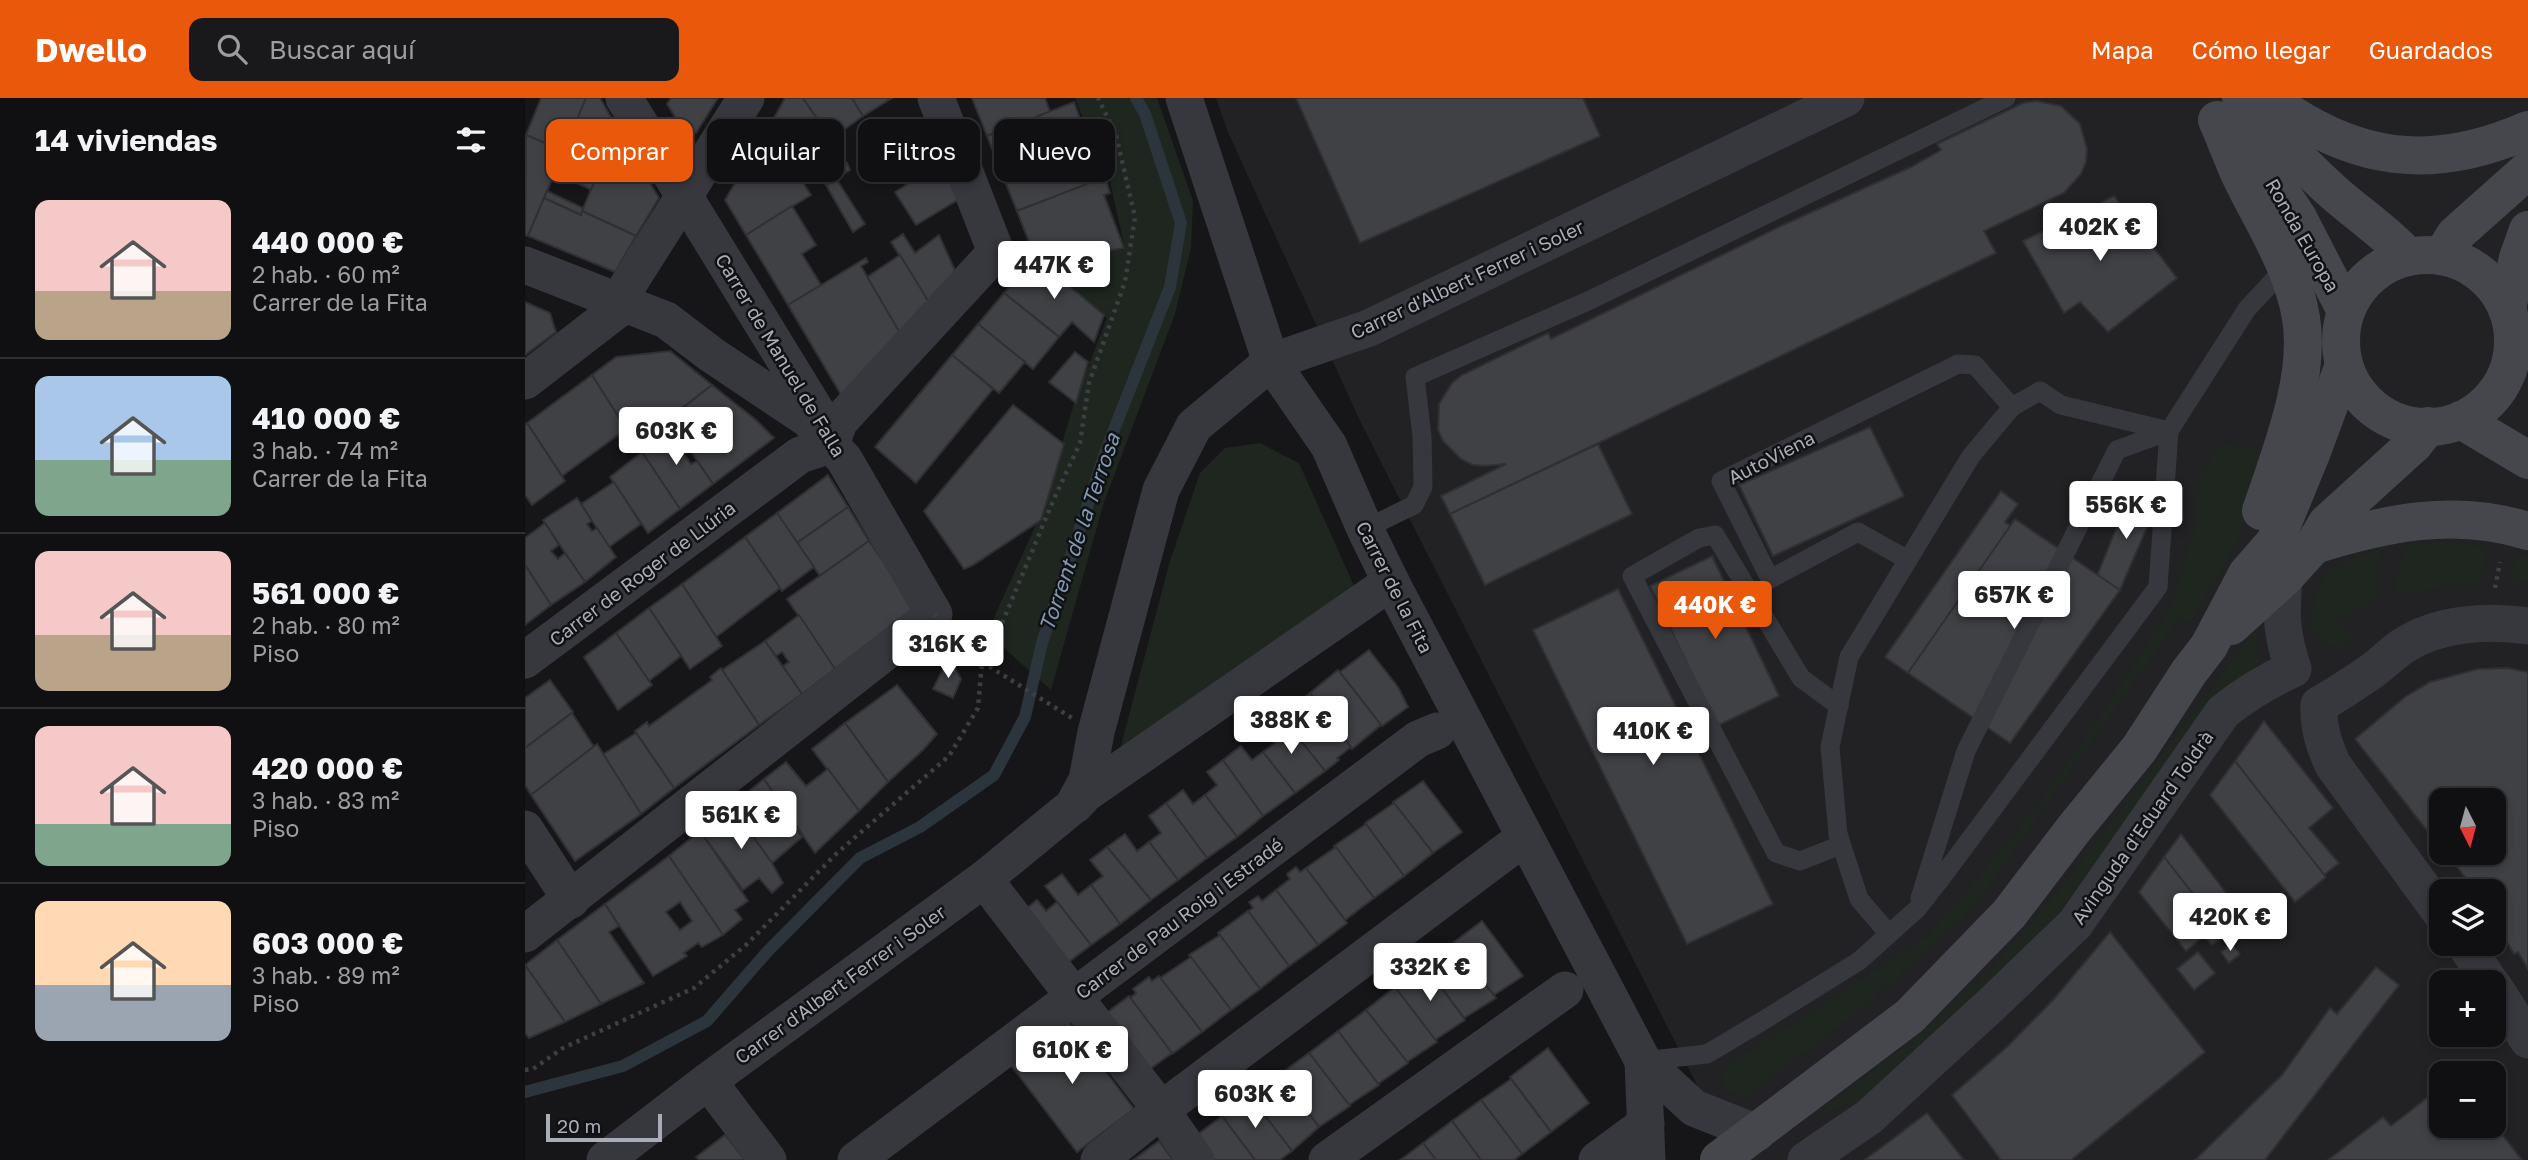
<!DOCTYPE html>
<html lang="es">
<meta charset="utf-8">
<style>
:root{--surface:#101012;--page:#19191b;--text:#f1f3f6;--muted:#9c9d9f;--line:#303032;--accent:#ea580c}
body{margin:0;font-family:"Golos Text",sans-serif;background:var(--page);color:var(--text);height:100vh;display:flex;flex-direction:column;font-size:26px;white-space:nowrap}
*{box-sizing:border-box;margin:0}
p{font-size:23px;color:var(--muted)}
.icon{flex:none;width:38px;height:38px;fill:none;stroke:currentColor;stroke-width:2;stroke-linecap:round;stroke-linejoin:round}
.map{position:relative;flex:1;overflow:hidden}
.sheet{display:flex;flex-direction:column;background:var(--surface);width:525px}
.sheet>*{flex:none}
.guide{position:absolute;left:21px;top:21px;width:665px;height:63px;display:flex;gap:14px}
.needle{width:46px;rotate:174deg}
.fabs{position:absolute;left:1904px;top:690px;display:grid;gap:14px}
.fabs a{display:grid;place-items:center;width:77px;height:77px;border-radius:14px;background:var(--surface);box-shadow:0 4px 10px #0003,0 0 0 2px var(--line);font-size:35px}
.scale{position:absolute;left:21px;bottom:18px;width:116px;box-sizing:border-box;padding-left:7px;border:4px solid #a8adb8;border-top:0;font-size:19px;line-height:24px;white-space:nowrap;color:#a8adb8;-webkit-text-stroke:5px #111113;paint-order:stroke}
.price{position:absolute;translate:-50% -60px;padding:0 16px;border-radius:7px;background:#fff;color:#222;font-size:23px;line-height:46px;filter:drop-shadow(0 2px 4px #0008)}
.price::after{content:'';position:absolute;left:50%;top:42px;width:21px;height:16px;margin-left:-10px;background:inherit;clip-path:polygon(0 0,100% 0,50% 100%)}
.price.active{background:var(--accent);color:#fff}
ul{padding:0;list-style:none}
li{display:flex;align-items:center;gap:21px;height:175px;padding:0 35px}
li+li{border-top:2px solid var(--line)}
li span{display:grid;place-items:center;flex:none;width:196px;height:140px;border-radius:14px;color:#555}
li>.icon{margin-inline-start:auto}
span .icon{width:84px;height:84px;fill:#fffc;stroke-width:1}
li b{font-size:30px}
h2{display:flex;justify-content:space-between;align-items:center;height:84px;padding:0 35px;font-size:30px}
.tag{padding:0 24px;border-radius:14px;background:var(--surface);box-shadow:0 4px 10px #0003,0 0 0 2px var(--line);font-size:24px;line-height:63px}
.tag.active{background:var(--accent);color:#fff}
header{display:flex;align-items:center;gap:42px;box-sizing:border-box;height:98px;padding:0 35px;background:var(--accent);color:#fff}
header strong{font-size:33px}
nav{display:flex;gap:38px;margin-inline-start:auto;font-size:24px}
.search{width:490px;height:63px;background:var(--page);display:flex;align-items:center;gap:18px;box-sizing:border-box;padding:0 24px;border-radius:14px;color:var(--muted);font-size:26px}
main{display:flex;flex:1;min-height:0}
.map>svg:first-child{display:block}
</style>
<header>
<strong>Dwello</strong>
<div class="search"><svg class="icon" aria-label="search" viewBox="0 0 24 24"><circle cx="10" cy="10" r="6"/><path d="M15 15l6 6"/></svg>Buscar aquí</div>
<nav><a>Mapa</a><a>Cómo llegar</a><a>Guardados</a></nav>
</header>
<main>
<section class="sheet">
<h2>14 viviendas<svg class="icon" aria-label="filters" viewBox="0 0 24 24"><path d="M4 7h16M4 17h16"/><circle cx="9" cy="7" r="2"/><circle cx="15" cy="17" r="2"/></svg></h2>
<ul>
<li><span style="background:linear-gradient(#f6c9c9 65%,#b9a48a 0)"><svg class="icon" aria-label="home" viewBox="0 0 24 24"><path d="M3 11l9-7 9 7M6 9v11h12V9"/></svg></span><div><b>440 000 €</b><p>2 hab. · 60 m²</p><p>Carrer de la Fita</p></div></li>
<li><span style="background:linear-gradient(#a9c7e8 60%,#7fa58c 0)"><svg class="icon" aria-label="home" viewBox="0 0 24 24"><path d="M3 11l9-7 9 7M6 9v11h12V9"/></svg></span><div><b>410 000 €</b><p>3 hab. · 74 m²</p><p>Carrer de la Fita</p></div></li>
<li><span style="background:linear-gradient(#f6c9c9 60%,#b9a48a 0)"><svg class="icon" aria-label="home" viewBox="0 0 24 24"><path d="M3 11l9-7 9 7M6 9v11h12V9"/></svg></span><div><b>561 000 €</b><p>2 hab. · 80 m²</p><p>Piso</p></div></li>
<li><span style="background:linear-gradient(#f6c9c9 70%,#7fa58c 0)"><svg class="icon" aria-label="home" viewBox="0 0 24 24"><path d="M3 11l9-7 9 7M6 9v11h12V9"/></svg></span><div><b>420 000 €</b><p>3 hab. · 83 m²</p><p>Piso</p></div></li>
<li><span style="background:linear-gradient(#ffd9b3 60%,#9aa5b1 0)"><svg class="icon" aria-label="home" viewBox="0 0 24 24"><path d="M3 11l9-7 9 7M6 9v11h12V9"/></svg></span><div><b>603 000 €</b><p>3 hab. · 89 m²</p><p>Piso</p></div></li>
</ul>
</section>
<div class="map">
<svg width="2003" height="1062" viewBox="0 0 2003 1062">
<rect width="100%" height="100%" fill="#161618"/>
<path fill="#222225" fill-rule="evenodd" d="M691,0H2003V1062H1210L836,325L702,32ZM1916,702H1969V754H1916ZM1916,793H1969V845H1916ZM1916,884H1969V936H1916ZM1916,975H1969V1027H1916Z"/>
<g fill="#1e261f">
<path d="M550,0H632L668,103L666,150L650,216L579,404L526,592L462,535L513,422L550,303L582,220L518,164L600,151L575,38L566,41Z"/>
<path d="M735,345L774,365L830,490L595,651L645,463L675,375L700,350Z"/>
<path d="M1694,345L1743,353L1734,386L1709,449L1664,527L1655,519L1448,810L1339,909L1220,999L1203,992L1195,979L1205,963L1266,928L1405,836L1489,737L1557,645L1644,515L1669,434L1676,377Z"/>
<path d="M1927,444L1962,450L1954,485L1931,486L1871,497L1870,486L1882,446Z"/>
<path d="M1856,450C1853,467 1846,485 1853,501L1812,524L1831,539L1816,551L1799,545L1785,527C1787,512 1791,490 1801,478C1814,464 1838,456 1856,450Z"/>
<path d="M1991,456L2003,458V484L1985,485Z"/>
<path d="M1732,529L1734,556L1732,575L1604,725L1530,820L1353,995L1289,1019L1385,944L1468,869L1545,779Z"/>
</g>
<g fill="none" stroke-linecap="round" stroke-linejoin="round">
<path stroke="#2c353c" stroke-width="12" d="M0,994L98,968L182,923L242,854L335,760L395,729L469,677L500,619L517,545L581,352L645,189L656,125L620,16L611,0"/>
</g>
<g fill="#404145" stroke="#303034" stroke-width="2" fill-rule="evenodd">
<path d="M16,0H61L39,53L1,37Z"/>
<path d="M75,0L92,30L66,92L30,74L61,0Z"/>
<path d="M146,0H193L171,35H160L142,6Z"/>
<path d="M260,0H278L318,60L285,81L279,72L273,76L244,29Z"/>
<path d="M278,0H327L338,18L306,41Z"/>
<path d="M327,0H367L338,18Z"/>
<path d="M447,0H520L525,14L462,38Z"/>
<path d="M771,0H1058L1075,38L835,145Z"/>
<path d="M1511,3L1536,8L1555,26L1562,51L1561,64L1556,76L1539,95L1459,133L1471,155L925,416L916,398L981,366L960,368L948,367L936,361L918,343L913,332L914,306L927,285L937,277L1023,235L1026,241L1256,128L1386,69L1416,52L1412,46L1498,5Z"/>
<path d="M549,4L558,29L562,28L566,42L477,76L462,38Z"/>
<path d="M92,30L134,100L111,138L57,113Z"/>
<path d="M1,37L39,53L3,138L0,137Z"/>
<path d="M251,43L286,97L221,137L200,102L228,54L230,56Z"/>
<path d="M556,45L571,83L492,113L477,76Z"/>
<path d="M421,62L436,100L391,127L370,94Z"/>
<path d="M322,65L325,72L301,87L298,81Z"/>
<path d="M580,79L585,95L579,97L599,150L517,165L510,159L492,113Z"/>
<path d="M312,82L340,126L328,134L301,87Z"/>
<path d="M22,93L58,110L56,117L19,100Z"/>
<path d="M1589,98L1652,180L1583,234L1555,204L1539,215L1498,143Z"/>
<path d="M19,100L56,117L57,113L111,138L90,174L3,138Z"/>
<path d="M267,108L291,147L277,156L296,187L263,207L221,137Z"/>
<path d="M378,136L390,155L414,137L432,177L405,206L366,144Z"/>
<path d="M375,157L405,206L379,242L342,179Z"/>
<path d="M510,159L579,217L569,244L547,224L534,239L479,195Z"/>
<path d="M341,160L343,164L336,168L379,242L321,305L263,207Z"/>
<path d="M479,195L534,239L508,271L453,226Z"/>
<path d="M0,204L25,215L31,234L0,257Z"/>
<path d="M453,226L500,264L474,295L427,257Z"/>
<path d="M145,253L187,287L126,333L116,320L101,331L67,277L91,259Z"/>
<path d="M550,254L563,264L551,305L524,284Z"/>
<path d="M427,257L468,291L391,385L350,349Z"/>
<path d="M67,277L101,331L37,378L2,325Z"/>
<path d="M187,287L231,322L249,340L188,386L144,321Z"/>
<path d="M488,307L539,346L516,422L448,467L439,471L399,413Z"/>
<path d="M2,325L40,383L7,407L0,397V327Z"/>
<path d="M148,328L165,352L159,356L166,366L172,363L188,386L155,411L115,351Z"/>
<path d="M1345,329L1379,398L1248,458L1214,387Z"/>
<path d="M1073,346L1107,416L960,487L925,416Z"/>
<path d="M117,354L155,411L123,435L85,379Z"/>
<path d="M303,377L323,409L272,445L252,415Z"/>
<path d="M89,384L116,426L84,449L56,406Z"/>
<path d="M1476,393L1493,406L1480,424L1486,428L1383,575L1360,559Z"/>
<path d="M1605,396L1632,406L1595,492L1572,478Z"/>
<path d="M52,400L67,423L62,426L67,433L72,430L91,459L60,484L18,422Z"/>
<path d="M323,409L344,443L295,478L272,445Z"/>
<path d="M252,415L289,469L257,493L220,439Z"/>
<path d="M1490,421L1595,492L1485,645L1383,575Z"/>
<path d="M20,425L34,447L26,453L33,461L40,455L60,484L26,507L0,467V440Z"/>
<path d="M220,439L255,490L191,539L157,486Z"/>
<path d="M344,443L390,509L310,571L262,501Z"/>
<path d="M1187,458L1254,598L1192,628L1125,488Z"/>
<path d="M0,467L26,507L0,527Z"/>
<path d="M157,486L197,548L165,571L124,510Z"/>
<path d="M1093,491L1248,806L1162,846L1008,532Z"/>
<path d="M124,510L156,558L124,583L91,535Z"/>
<path d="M274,517L310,571L277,596L258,568L264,564L257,554L251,558L240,543Z"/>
<path d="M91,535L127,587L93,612L59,559Z"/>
<path d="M240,543L277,596L234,627L197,572Z"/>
<path d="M844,552L873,589L883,609L857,628L815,574Z"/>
<path d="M424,559L436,581L428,600L408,591Z"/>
<path d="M196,570L234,627L149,690L110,633L122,624L124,628L187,582L185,579Z"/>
<path d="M1982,570L2003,574V871L1993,854L1989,856L1969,822V793H1951L1920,754H1969V702H1916V750L1830,641L1880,599L1905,584L1953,571Z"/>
<path d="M813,572L856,627L827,651L785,595Z"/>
<path d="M25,582L48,614L0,650V600Z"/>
<path d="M372,587L412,636L398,652L363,684L320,625Z"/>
<path d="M785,595L826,649L812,660L814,662L800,673L756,618Z"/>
<path d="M47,615L69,649L6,697L0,687V650Z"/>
<path d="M756,618L800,673L770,695L738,654L750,645L739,630Z"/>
<path d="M1739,623L1808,710L1784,730L1814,765L1799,777L1710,663Z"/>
<path d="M320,625L363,684L334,713L287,651Z"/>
<path d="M111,635L149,690L116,716L77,657Z"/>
<path d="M72,646L116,716L50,763L6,697Z"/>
<path d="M716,648L727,662L738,654L770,695L738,718L698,662Z"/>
<path d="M698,662L738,718L712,739L680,697L692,687L682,674Z"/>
<path d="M1710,663L1801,779L1770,804L1685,697Z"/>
<path d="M261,664L281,688L303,671L334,713L290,755L239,681Z"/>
<path d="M239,681L277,739L247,765L206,708Z"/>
<path d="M898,683L937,734L908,755L868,704Z"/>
<path d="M658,692L668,706L680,697L712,739L682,760L641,705Z"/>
<path d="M641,705L682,760L653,782L624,744L636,735L624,718Z"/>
<path d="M869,705L908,755L879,778L840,725Z"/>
<path d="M206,708L247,765L258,785L247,795L234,780L218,792L175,733Z"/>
<path d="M841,726L879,778L849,800L809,748Z"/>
<path d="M175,733L223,803L210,812L217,821L198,837L144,758Z"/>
<path d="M600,736L612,753L624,744L653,782L626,802L582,749Z"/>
<path d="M1656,736L1718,817L1713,821L1711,818L1705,822L1713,833L1703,841L1639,759Z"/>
<path d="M582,749L626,802L595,826L566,787L578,778L565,762Z"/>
<path d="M811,749L849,800L820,822L781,770Z"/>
<path d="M144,758L198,837L177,849L173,845L159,855L162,858L128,878L80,806ZM155,804L167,823L155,832L141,814Z"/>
<path d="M1639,759L1700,837L1687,847L1679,838L1661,853L1614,794Z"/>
<path d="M771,769L775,774L781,770L822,825L793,847L751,792L765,781L762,776Z"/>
<path d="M537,776L553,797L566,787L595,826L566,847L520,788Z"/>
<path d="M751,792L793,847L764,868L723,813L728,810L724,804L733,798L737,803Z"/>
<path d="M512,802L521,813L532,804L566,847L537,869L496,815Z"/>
<path d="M80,806L94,828L84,834L119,885L76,906L32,842Z"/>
<path d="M723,813L764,868L735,891L693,835Z"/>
<path d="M957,823L998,878L969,897L928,845Z"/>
<path d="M1585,834L1680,954L1546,1062H1476L1427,997L1483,948L1529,901Z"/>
<path d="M695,837L735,891L706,912L664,857Z"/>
<path d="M32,842L76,906L40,924L0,867Z"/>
<path d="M928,845L971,900L939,920L900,867Z"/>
<path d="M1707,846L1715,856L1704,865L1696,854Z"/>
<path d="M1673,854L1690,875L1669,892L1652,871Z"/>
<path d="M666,859L706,912L677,934L635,880Z"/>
<path d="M0,867L40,924L4,940L0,935Z"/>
<path d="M900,867L940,922L910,942L870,889Z"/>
<path d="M1851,869L1874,887L1740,1062H1670L1757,977L1805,910L1812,916Z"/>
<path d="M634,878L677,934L647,956L605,900L611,895L608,891L624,879L627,883Z"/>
<path d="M870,889L912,944L882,964L841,912Z"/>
<path d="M604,898L647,955L618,976L575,920Z"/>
<path d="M841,912L883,965L853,986L813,933Z"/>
<path d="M542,922L609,1011L552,1054L485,966Z"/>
<path d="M813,933L854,987L824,1007L784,955Z"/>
<path d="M1023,950L1064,1005L1026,1034L985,979Z"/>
<path d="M784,955L825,1008L794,1029L754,977Z"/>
<path d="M753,975L794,1029L767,1053L724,997Z"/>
<path d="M986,981L1026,1034L997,1056L956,1002Z"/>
<path d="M1916,989V1027L1969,1026L1997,1062H1803L1858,1019L1866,1028Z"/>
<path d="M719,995L723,999L724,997L767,1053L755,1062H730L694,1014Z"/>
<path d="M956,1002L997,1056L989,1062H956L927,1023Z"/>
<path d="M1402,1015L1439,1062H1339L1353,1052Z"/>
<path d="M697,1018L730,1062H684L668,1040Z"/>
<path d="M927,1023L936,1035L956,1062H911L898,1045Z"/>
<path d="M200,1037L220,1062H174L171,1059Z"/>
<path d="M634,1043L648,1062H608Z"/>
<path d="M898,1045L911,1062H875L882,1057Z"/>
</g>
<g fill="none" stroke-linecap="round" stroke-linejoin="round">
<g stroke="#3d3f44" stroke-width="4.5" stroke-dasharray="3.5 5" stroke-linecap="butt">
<path d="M1970,490L1975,464"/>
<path d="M0,972L8,971L38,950L169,890L222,846L312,755L424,658L453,610L457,564L478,523L528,403L555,345L564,285L600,184L610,119L591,37L573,0"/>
</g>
<g stroke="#37383d" stroke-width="19">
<path d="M840,431L889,407L898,389L897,338L890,279L1063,203L1481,0"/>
<path d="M1383,462L1333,434L1245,481L1196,383L1433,266L1450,267L1487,309"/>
<path d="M1314,608L1276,580L1190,437L1174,440L1107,478L1251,755L1275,763L1316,747"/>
<path d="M1395,800L1441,653L1592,352L1644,333"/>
<path d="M1364,836L1334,801L1313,736L1305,649L1324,559L1446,358L1487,309L1515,293L1536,307L1644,333"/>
<path d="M1118,963L1182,956L1239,922L1334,863L1392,811L1414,783L1633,489L1644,333L1722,211L1760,170"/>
</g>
<g stroke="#37383d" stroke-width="37">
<path d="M659,0L746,264L804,348L840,431L866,484L1118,963L1169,1010L1232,1035"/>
<path d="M0,167L141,222L187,257L284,322L294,333"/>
<path d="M0,283L101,205L103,187L221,0"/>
<path d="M306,347L314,324L471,154L411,0"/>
<path d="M0,562L275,357L306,347"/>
<path d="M1794,607C1793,630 1799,647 1808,667L1916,815"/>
<path d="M1794,607C1811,597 1828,586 1844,575C1856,567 1866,556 1878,548C1913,525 1962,522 2003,528"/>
<path d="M550,707L560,696L866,484"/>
<path d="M0,731L46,802"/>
<path d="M459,781L636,1012L671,1062"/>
<path d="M0,836L409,516L319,361L306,347L291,313L99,0"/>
<path d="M1939,845L1965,884"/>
<path d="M1969,889L2003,942"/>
<path d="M1118,963L1122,1062"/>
<path d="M183,983L243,1062"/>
<path d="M80,1062L183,983L459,781L548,708L562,682L571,634L636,392L669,328L746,264L844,230L1321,0"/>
<path d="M331,1062L893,641L912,633"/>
<path d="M574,1062L636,1012L1000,739"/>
<path d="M802,1062L1040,892"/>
<path d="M1072,1062L1121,1026"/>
<path d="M1281,1062L1344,1019L1468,905L1550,826L1698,614C1720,596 1742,583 1768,571C1756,534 1756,518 1759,480"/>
</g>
<g stroke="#45474d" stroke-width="38">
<path d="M1716,0C1745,32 1774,63 1806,92C1831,115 1860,133 1883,159"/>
<path d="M1743,0C1827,63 1905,75 2003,32"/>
<path d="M1692,22C1700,40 1707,59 1715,77C1737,123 1768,169 1776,220C1786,280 1755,356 1736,413"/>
<path d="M1720,45L1744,76L1773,120L1821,213"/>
<circle cx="1902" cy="243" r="86"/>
<path d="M1917,158L1930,137L2003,72"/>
<path d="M1982,211L1993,160L2003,132"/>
<path d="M1936,322L2003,362"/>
<path d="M1789,447C1860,425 1929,410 2003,433"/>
<path d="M1706,528L1759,480L1789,447L1802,425L1889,346L1903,328"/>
<path d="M1194,1062L1385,918L1484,816L1548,732L1614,651L1664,574L1684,548L1722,476L1750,444L1788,351L1819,267"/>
</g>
<path stroke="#3d3f44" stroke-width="4.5" stroke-dasharray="3.5 5" stroke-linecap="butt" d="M409,516L457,564L547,620"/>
</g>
<g text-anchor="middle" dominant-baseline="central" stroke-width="5" stroke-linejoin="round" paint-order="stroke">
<g font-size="19" fill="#a8adb8" stroke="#111113">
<text transform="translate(1778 137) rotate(60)">Ronda Europa</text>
<text transform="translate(942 181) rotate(-25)">Carrer d'Albert Ferrer i Soler</text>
<text transform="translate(256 257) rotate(59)">Carrer de Manuel de Falla</text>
<text transform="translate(1246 359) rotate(-27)">AutoViena</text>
<text transform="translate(117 475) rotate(-37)">Carrer de Roger de Llúria</text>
<text transform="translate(870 489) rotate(63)">Carrer de la Fita</text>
<text transform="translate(1617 729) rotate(-55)">Avinguda d'Eduard Toldrà</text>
<text transform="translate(654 820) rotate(-37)">Carrer de Pau Roig i Estradé</text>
<text transform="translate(315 886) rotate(-36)">Carrer d'Albert Ferrer i Soler</text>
</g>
<g font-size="21" font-style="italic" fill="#7f9bb3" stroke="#111113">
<text transform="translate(554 434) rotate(-71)">Torrent de la Terrosa</text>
</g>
</g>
</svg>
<div class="fabs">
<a><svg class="needle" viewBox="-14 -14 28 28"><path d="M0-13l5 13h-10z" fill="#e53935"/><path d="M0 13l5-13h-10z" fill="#9c9d9f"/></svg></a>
<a><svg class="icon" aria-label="layers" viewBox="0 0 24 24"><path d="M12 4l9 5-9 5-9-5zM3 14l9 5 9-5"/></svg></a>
<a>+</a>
<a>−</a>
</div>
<div class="scale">20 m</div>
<b class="price" style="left:1575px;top:165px">402K €</b>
<b class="price" style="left:529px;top:203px">447K €</b>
<b class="price" style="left:151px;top:369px">603K €</b>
<b class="price" style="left:1601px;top:443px">556K €</b>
<b class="price" style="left:1489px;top:533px">657K €</b>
<b class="price active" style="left:1190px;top:543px">440K €</b>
<b class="price" style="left:423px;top:582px">316K €</b>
<b class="price" style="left:766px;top:658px">388K €</b>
<b class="price" style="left:1128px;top:669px">410K €</b>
<b class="price" style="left:216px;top:753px">561K €</b>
<b class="price" style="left:1705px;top:855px">420K €</b>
<b class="price" style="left:905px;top:905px">332K €</b>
<b class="price" style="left:547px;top:988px">610K €</b>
<b class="price" style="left:730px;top:1032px">603K €</b>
<div class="guide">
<a class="tag active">Comprar</a>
<a class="tag">Alquilar</a>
<a class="tag">Filtros</a>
<a class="tag">Nuevo</a>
</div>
</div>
</main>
